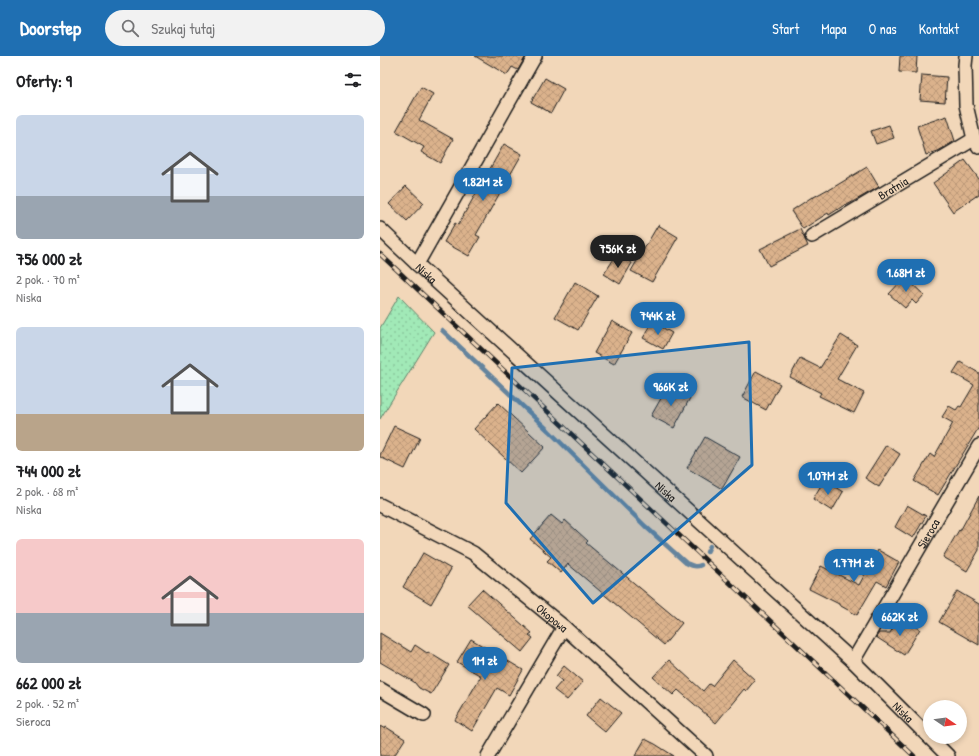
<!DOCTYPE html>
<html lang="pl">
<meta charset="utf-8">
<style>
:root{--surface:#fff;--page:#f2f2f2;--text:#202124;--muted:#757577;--accent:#1f6fb2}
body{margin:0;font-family:"Patrick Hand",sans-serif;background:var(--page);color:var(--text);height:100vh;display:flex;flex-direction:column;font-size:15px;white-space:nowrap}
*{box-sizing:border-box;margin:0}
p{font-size:13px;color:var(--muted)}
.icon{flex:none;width:22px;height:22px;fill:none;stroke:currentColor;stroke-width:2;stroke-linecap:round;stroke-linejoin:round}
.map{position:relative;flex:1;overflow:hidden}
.drawer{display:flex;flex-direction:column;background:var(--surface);width:380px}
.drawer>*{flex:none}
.needle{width:26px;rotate:103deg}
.tools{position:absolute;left:543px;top:644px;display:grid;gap:8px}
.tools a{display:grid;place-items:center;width:44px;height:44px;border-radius:50%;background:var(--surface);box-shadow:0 2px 6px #0003;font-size:20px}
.price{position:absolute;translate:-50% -34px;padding:0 9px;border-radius:14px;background:var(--accent);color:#fff;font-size:13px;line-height:26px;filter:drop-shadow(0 1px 2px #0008)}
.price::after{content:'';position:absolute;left:50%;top:24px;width:12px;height:9px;margin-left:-6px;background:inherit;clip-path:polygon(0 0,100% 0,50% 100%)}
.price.on{background:#222;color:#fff}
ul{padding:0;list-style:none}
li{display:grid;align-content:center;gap:8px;height:212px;padding:0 16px}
li span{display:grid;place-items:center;height:124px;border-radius:6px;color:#555}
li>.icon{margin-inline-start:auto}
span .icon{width:72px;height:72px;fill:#fffc;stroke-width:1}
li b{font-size:17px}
h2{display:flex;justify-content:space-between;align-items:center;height:48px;padding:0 16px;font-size:17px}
header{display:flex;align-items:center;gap:24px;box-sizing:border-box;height:56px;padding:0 20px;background:var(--accent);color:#fff}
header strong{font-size:19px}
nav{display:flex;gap:22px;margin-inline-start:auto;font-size:14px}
.search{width:280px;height:36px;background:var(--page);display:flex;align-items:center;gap:10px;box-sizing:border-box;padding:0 14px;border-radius:22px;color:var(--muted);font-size:15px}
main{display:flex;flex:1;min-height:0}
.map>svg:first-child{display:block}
</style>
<header>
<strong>Doorstep</strong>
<div class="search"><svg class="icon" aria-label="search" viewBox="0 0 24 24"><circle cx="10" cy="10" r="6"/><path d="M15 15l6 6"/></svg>Szukaj tutaj</div>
<nav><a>Start</a><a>Mapa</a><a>O nas</a><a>Kontakt</a></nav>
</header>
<main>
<section class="drawer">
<h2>Oferty: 9<svg class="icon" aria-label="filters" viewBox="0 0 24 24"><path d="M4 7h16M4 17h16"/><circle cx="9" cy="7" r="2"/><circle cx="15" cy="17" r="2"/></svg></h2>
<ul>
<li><span style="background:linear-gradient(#c9d6e8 65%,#9aa5b1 0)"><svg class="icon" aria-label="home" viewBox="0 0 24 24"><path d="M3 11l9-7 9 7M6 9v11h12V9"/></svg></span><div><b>756 000 zł</b><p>2 pok. · 70 m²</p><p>Niska</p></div></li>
<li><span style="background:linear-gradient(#c9d6e8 70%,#b9a48a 0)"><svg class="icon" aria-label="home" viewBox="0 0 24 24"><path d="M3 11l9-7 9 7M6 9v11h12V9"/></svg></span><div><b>744 000 zł</b><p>2 pok. · 68 m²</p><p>Niska</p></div></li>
<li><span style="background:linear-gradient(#f6c9c9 60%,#9aa5b1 0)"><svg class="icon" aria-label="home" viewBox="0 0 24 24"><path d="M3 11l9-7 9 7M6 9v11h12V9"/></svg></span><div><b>662 000 zł</b><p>2 pok. · 52 m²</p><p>Sieroca</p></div></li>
</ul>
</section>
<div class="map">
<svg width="599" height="700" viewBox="0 0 599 700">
<defs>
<pattern id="park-dots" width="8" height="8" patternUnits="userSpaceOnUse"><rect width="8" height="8" fill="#a1e9b7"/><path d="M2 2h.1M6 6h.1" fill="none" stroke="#8ac79d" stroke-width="1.8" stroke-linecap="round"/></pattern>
<pattern id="building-cross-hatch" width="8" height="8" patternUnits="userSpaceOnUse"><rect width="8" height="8" fill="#dbb28c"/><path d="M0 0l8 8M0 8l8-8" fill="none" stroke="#bb9878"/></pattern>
</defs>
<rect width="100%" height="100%" fill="#f2d7b9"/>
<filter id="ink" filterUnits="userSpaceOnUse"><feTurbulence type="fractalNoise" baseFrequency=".025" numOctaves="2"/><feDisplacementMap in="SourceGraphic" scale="8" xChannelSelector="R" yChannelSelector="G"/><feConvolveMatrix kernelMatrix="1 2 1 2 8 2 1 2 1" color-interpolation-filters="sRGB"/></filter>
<g filter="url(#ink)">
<path fill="url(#park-dots)" stroke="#5e826a" d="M19,240L54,276L0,363V272Z"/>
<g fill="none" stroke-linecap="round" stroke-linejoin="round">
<g stroke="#65849d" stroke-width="4.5">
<path d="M62,274L169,375L265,470L306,507C311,509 315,512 321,509"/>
<path d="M327,496L330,490"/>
</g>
</g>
<g fill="url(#building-cross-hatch)" stroke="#1c1c1c">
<path d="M95,0H146L138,14L132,11L127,19Z"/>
<path d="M520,0H537L536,17L519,16Z"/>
<path d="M542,19L567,21L565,46L540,44Z"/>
<path d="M165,22L184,33L171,57L151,46Z"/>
<path d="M41,31L53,38L39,64L73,83L60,107L41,96L44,91L16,75Z"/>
<path d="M567,60L575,85L558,95L546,99L537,70Z"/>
<path d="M509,69L514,82L496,88L491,75Z"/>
<path d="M124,88L142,98L96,179L100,181L89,200L64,186L75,167L78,169Z"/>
<path d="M585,104L599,123V138L573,156L553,127Z"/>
<path d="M487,111L499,131L467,149L466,148L449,159L448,157L423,173L411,155L432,141V142L448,133L449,134Z"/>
<path d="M26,130L44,147L27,165L9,148Z"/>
<path d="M278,169L298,181L272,226L251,215Z"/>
<path d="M420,173L428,190L389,210L380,193Z"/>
<path d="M237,198L252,207L240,228L224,218Z"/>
<path d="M525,221L544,239L536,248L532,244L525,252L509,238Z"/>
<path d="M195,226L218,240L198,274L175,261Z"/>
<path d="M232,265L252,277L234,308L214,297Z"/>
<path d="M273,266L292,277L283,293L263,282Z"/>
<path d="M461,279L477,289L457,323L484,337L474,357L439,340L441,337L410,321L420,302L440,312Z"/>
<path d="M580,306L599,317V371L558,439L534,425L550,398L554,401L573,367L562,361L569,350L576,354L579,350L581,351L594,329L573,317Z"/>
<path d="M376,315L400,328L386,354L362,341Z"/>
<path d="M288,330L310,342L294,372L271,360Z"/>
<path d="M118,347L165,391L141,417L94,373Z"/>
<path d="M14,370L40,382L25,413L0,401V399Z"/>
<path d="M325,381L360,401L342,433L307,412Z"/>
<path d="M506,389L520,398L499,431L485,422Z"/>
<path d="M444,424L463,436L452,455L433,443Z"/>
<path d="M599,440V494L587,515L563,501L579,474L580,475Z"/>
<path d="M527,449L546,460L533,482L515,471Z"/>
<path d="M171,459L182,468L185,464L208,485L206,487L302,567L284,589L188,508L181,517L167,505L171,501L150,483Z"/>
<path d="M498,494L519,506L506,530L497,525L477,559L459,549V548L429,533L441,510L479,529Z"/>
<path d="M43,497L71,513L51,548L23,531Z"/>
<path d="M102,533L152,577L149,579L153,582L142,596L87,549Z"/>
<path d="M577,535L599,548V589L559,566Z"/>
<path d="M517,565L526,570L528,566L540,573L524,599L496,581L499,577H510Z"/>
<path d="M0,577L31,596L35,589L47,597L48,596L69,609L51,638L39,632L34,626L0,606Z"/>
<path d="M91,583L143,614L129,639L117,632L92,675L75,664L101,620L77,606Z"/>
<path d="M289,604L323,635L329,628L332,630L353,604L375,624L366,635L364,633L336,667L298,634L293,639L273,621Z"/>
<path d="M184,610L203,626L187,644L174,634L182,625L176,620Z"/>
<path d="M221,641L241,657L225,676L206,660Z"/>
<path d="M0,670L5,673L6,671L25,683L14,700H0Z"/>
<path d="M265,683L275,688L294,700H255Z"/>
</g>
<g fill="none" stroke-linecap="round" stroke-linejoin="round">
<defs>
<g id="street">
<path d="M586,0L585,9L586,49L594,83L599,91"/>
<path id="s1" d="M0,173L37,208L473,605L568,700"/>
<path id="s2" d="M432,180L594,83"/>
<path d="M37,208L155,0"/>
<path id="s3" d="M0,449L93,497L184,571L326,700"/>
<path id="s4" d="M473,605L599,390"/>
<path d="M0,633L44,659"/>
<path d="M108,700L184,571"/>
</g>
</defs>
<use href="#street" stroke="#1c1c1c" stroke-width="16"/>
<use href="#street" stroke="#f2d7b9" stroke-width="13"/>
<defs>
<path id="rail" d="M0,198L534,700"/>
</defs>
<use href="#rail" stroke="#1c1c1c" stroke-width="4.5"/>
<use href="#rail" stroke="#f2d7b9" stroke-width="3" stroke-dasharray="9" stroke-linecap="butt"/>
</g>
</g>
<path fill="#1f6fb2" fill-opacity="0.2" stroke="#1f6fb2" stroke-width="3" stroke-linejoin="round" d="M369,286L372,409L213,547L126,447L132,312Z"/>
<g text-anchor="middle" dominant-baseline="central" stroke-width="3" stroke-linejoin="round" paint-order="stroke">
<g font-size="12" fill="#1c1c1c" stroke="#f2d7b9">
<text stroke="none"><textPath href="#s2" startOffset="94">Bratnia</textPath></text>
<text stroke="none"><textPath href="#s1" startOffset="64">Niska</textPath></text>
<text stroke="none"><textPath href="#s1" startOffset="388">Niska</textPath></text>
<text stroke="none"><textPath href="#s4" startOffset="148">Sieroca</textPath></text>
<text stroke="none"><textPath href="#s3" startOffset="207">Okopowa</textPath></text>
<text stroke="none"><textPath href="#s1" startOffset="712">Niska</textPath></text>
</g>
</g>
</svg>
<div class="tools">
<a><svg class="needle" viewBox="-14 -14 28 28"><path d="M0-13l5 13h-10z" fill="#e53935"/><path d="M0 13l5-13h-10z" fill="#757577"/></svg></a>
</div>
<b class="price" style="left:103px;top:146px">1.82M zł</b>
<b class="price on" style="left:238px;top:213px">756K zł</b>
<b class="price" style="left:526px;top:237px">1.68M zł</b>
<b class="price" style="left:278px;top:280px">744K zł</b>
<b class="price" style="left:291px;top:351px">966K zł</b>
<b class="price" style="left:448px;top:440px">1.07M zł</b>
<b class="price" style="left:474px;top:527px">1.77M zł</b>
<b class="price" style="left:520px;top:581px">662K zł</b>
<b class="price" style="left:105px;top:625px">1M zł</b>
</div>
</main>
